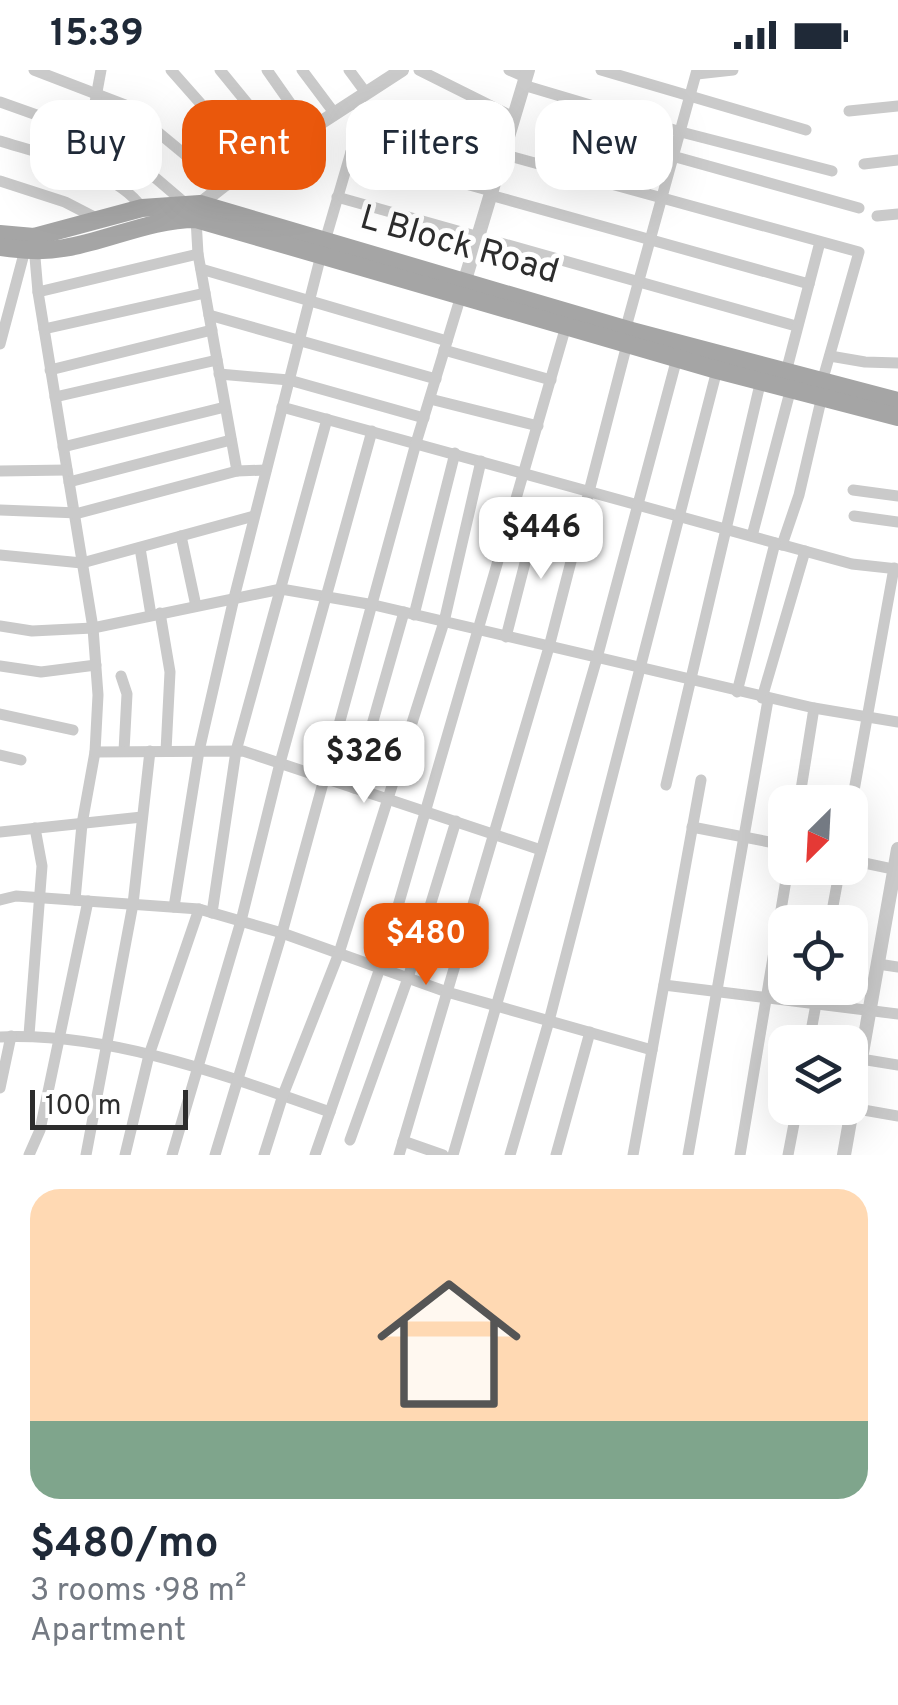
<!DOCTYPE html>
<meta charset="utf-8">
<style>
:root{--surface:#fff;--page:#f6f6f7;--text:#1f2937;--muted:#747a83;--accent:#ea580c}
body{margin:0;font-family:Overpass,sans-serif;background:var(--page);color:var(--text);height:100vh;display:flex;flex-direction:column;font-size:38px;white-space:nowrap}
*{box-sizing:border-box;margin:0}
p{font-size:32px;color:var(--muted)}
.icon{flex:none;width:55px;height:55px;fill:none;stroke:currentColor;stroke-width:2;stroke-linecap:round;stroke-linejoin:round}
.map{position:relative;height:1085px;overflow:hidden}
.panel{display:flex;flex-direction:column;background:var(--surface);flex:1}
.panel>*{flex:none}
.top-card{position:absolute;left:30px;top:30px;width:840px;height:90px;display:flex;gap:20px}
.needle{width:65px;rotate:204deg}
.buttons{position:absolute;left:768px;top:715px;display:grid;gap:20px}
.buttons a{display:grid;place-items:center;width:100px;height:100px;border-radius:20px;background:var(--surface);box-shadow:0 10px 40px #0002;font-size:50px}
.scale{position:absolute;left:30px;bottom:25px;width:158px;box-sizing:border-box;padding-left:10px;border:5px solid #2d2d2d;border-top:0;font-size:28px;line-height:35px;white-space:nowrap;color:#2d2d2d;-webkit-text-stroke:8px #fff;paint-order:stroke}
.price{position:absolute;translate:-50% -85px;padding:0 22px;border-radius:20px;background:#fff;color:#222;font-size:32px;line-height:65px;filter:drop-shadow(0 2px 5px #0008)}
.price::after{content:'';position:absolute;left:50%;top:60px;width:30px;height:22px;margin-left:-15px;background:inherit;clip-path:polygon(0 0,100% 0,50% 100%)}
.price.selected{background:var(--accent);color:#fff}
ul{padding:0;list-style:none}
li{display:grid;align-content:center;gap:20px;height:530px;padding:0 30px}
li span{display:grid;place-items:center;height:310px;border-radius:30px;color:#555}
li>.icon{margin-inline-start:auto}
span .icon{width:180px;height:180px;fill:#fffc;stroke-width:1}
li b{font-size:42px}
.tag{padding:0 35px;border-radius:30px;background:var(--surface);box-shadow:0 10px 40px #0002;font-size:35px;line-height:90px}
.tag.selected{background:var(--accent);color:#fff}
.status{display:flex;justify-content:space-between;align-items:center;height:70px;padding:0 50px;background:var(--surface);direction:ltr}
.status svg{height:28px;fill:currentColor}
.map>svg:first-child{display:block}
</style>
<div class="status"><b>15:39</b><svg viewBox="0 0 49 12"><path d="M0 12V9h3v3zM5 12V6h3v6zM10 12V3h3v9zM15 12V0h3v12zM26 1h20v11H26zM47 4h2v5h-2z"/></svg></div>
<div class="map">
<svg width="898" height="1085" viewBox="0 0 898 1085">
<rect width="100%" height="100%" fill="#fff"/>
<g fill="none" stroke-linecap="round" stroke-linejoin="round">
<g stroke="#cacaca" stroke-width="11">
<path d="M34,0L125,35L223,116"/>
<path d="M171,0L216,51L250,98"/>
<path d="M220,0L283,77"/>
<path d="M267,0L309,60"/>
<path d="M302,0L335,44"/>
<path d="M349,0L366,23"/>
<path d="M419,0L513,47"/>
<path d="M509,0L525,7"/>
<path d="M601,0L806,60"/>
<path d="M697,4L733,0"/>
<path d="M523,15L681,62L832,101"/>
<path d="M0,32L90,64"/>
<path d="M352,32L365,41L502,84L859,182L822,312"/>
<path d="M849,41L898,36"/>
<path d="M586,62L859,138"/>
<path d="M89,67L125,82L186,134"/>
<path d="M0,71C42,84 117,101 142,138"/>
<path d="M351,82L365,41"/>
<path d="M864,94L898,90"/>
<path d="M83,98L101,0"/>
<path d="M0,111L65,132L96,148"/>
<path d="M490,125L809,214"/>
<path d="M337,127L796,256"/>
<path d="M877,146L898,144"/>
<path d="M196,149L198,184L237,401"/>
<path d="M325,171L351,82L491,121"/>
<path d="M34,176L38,222L93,558L98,625L95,682L82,754L75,830"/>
<path d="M201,199L447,271"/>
<path d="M38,222L198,184"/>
<path d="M209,245L436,309"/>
<path d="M44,259L205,223"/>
<path d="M0,274L25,180"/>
<path d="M444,280L551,310"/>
<path d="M830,286L865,292L898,293"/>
<path d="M50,300L212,260"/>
<path d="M786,302L820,172"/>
<path d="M219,304L289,310L424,348"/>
<path d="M55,327L217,290"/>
<path d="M430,329L538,356"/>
<path d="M282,337L852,494L898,499"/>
<path d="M63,377L225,337"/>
<path d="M0,401L67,400"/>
<path d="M69,412L231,370"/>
<path d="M853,420L898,426"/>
<path d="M0,440L79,443L237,401L266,400"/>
<path d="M854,446L898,452"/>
<path d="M181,466L196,536"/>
<path d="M752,466L791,318"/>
<path d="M782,475L799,425L822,326"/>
<path d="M140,478L151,545"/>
<path d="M0,485L82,493L254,446"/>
<path d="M160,543L170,602L166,681"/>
<path d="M414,545L455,383"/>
<path d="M0,556L32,561L93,558L281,519L374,535L814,638L799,732"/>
<path d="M506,567L537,446"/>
<path d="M0,596L41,602L96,595"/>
<path d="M121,606L127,624L124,681"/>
<path d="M737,622L775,473"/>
<path d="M762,628L805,481"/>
<path d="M814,638L898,652"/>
<path d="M0,644L73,660"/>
<path d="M95,682L243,681L541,780"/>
<path d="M0,685L21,690"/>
<path d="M666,715L761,310"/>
<path d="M354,718L404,542"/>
<path d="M850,743L894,498"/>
<path d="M692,757L785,775"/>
<path d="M0,762L142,747"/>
<path d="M850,790L898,800"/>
<path d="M0,830L16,826L199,839L282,863L447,922L652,980"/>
<path d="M174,837L199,681L234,528L321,185"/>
<path d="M212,843L236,681L327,349"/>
<path d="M830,852L840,798"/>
<path d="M878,894L898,897"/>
<path d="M664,915L898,944"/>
<path d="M29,965L42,796L35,758"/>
<path d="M0,967C110,962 227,1006 330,1042"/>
<path d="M809,972L819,918"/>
<path d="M861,989L898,995"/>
<path d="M0,1018L11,966"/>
<path d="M852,1038L898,1046"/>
<path d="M350,1070L408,908L456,751"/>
<path d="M403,1071L443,1085"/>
<path d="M29,1085L40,1060L88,831"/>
<path d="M86,1085L133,834L150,681"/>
<path d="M125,1085L149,985L199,839"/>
<path d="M172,1085L241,851L280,693L372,361"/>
<path d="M215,1085L282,863L416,373L463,219"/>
<path d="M264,1085L283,1025L339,883L444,552L481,391"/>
<path d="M315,1085L380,898L566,256"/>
<path d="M399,1085L549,577L626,278L628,250L697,0"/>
<path d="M453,1085L597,588L677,288"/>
<path d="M510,1085L549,951L717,300"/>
<path d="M556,1085L590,962"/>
<path d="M633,1085L701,710"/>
<path d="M688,1085L768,630"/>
<path d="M740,1085L788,798"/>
<path d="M788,1085L797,1038"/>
</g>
<g stroke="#cacaca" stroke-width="14">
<path d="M198,140L200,134L223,116L402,0"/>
<path d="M465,210L528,0"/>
<path d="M844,1085L898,779"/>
</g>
<g stroke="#a5a5a5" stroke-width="18">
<path d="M0,164L34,167L142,138L200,134L628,260L898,331"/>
<path d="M0,177C22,180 42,182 64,178C108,171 150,149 196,149L717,300L898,347"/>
</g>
</g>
<g text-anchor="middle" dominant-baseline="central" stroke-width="10" stroke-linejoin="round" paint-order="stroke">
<g font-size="35" fill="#2d2d2d" stroke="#fff">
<text transform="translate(459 176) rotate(16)">L Block Road</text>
</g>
</g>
</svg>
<div class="buttons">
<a><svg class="needle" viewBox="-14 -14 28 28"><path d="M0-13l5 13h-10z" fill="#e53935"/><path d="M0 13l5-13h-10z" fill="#747a83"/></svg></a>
<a><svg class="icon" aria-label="locate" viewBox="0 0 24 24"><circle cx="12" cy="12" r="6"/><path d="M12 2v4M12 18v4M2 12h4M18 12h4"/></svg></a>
<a><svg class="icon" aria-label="layers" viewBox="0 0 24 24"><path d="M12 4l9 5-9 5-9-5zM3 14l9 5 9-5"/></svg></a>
</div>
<div class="scale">100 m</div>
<b class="price" style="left:541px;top:512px">$446</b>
<b class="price" style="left:364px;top:736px">$326</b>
<b class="price selected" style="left:426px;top:918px">$480</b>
<div class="top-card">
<a class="tag">Buy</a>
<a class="tag selected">Rent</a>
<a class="tag">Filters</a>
<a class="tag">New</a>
</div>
</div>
<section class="panel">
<ul>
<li><span style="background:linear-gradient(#ffd9b3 75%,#7fa58c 0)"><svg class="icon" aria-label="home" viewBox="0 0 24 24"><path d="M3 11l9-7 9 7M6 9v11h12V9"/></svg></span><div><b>$480/mo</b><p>3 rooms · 98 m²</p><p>Apartment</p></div></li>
</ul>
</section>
